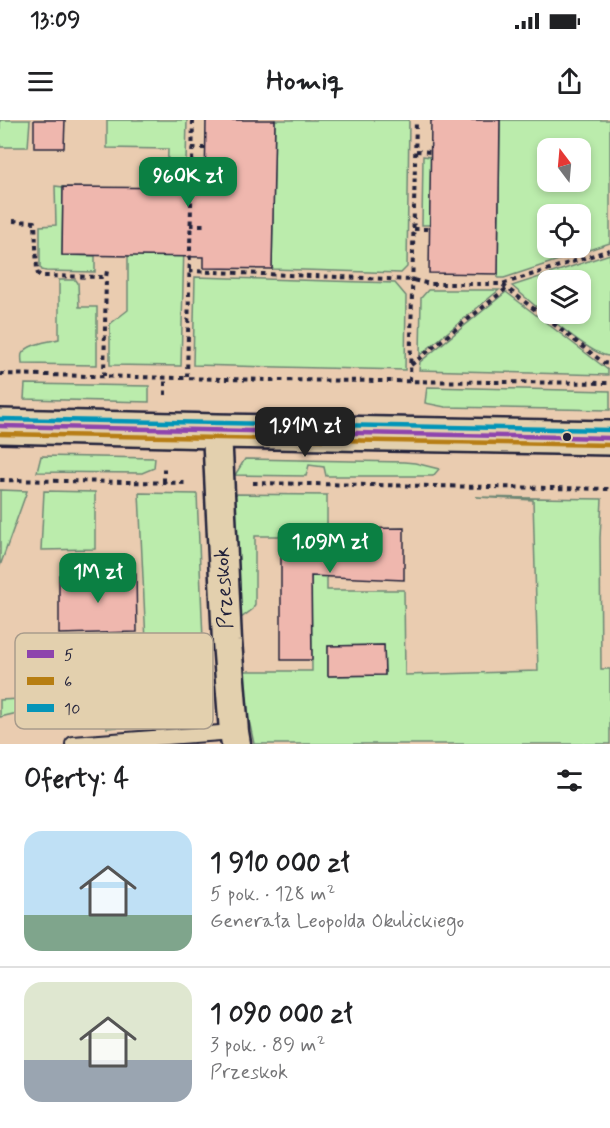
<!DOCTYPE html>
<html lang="pl">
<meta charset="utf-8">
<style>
:root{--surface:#fff;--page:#f6f6f6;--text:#202124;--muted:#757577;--line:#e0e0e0;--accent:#0b8043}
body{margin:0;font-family:Mynerve,sans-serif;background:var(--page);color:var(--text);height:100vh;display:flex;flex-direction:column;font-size:22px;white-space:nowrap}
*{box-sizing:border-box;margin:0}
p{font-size:20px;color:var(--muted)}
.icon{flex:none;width:33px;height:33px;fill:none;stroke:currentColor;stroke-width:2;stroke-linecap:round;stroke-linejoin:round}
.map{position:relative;height:624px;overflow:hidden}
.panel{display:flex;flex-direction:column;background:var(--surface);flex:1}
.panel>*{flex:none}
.needle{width:39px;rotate:344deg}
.fabs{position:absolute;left:537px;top:18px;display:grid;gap:12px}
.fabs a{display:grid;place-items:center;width:54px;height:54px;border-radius:12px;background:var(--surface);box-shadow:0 3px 9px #0003;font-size:30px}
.price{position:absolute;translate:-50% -51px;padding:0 14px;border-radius:12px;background:var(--accent);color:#fff;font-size:20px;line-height:39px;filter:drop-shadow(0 2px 3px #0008)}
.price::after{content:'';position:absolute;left:50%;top:36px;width:18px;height:14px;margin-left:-9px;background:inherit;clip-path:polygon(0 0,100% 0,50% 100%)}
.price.on{background:#222;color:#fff}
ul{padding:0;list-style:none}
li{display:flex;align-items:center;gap:18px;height:150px;padding:0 24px}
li+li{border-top:2px solid var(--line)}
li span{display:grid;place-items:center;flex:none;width:168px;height:120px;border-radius:18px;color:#555}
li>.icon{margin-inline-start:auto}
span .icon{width:72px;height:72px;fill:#fffc;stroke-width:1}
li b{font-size:26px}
h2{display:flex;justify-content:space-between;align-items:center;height:72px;padding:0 24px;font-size:26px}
.status{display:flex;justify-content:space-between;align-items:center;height:42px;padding:0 30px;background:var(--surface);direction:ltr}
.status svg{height:16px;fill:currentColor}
header{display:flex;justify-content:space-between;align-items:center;height:78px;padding:0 24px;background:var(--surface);font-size:27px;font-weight:800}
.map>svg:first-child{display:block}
</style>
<div class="status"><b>13:09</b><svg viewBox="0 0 49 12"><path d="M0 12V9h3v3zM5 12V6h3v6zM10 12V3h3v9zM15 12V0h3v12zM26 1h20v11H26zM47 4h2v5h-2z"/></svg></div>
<header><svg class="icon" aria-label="menu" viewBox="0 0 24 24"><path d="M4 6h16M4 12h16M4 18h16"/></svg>Homiq<svg class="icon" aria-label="share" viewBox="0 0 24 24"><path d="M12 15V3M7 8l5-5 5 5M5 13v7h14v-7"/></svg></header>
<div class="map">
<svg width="610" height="624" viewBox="0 0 610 624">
<rect width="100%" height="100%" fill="#eaccb0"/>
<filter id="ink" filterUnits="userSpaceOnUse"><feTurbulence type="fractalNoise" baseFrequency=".0167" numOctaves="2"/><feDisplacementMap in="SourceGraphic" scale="12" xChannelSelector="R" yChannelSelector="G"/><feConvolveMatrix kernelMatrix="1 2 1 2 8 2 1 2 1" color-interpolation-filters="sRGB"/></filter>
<g filter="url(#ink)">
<g fill="#bbecac" stroke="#6e8774" stroke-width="1.5" fill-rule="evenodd">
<path d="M0,0H30L28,27H0Z"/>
<path d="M107,0H187L181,246L110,245V204L128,190V135L153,68H167L168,29L107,28Z"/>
<path d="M275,0H409L407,147L401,153L272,149Z"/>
<path d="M500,0H610V123L504,158H498ZM548,28H580V62H548ZM548,94H580V128H548Z"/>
<path d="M423,36L431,37L430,105H422Z"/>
<path d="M55,66L63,67L62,135L95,136V152L46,151L42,150L40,147V106L56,105Z"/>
<path d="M610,134V236C591,237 529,180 512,166ZM548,160H580V194H548Z"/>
<path d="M195,157L395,163L406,176L405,250L193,245Z"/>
<path d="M59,160H76L78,163L79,187H97V245L22,244C22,241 21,236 22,234C27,224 50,221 59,219Z"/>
<path d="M428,170H499L420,235L421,178Z"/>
<path d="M506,172L608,250V255L419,250L420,242Z"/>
<path d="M25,264L149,266V282L24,279Z"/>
<path d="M427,267L610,271V290L445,287L425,283Z"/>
<path d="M41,336L155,338L154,348L142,353L37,352Z"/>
<path d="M245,339L404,342L415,343L439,349L433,356H326L324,347L309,345L306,356L235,355Z"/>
<path d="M0,370L27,371L0,446Z"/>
<path d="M44,371L95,372V429L41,430Z"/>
<path d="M139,373L197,374L205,569C201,580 196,587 185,592V602L107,608L105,581L44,587L0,597V580L127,574L147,543Z"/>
<path d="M235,374L327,375V470H404L405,555L538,551L533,380L476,377L602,379L600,418L601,549H610V624H254L245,581L243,551H312L311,416H255V484L253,489L241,498ZM384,525L385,555L328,556V526Z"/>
</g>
<g fill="#efb7ae" stroke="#22223b" stroke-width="1.5">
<path d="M34,0H65L64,28H34Z"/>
<path d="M206,0H275L272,149L204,148V137L62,135L63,67L205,68Z"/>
<path d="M431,0H500L498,154L429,153Z"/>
<path d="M404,408V460L311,456L312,540H281V416H326L327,409Z"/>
<path d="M110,454H136L137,512L59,514V455Z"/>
<path d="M384,525L385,555L328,556V526Z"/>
</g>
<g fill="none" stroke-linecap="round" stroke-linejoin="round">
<defs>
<path id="lane" d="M73,624L234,612"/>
<path id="street" d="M217,311L227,521L234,612L236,624"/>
<path id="secondary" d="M0,306L217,311L610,318"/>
</defs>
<use href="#lane" stroke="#22223b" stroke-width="18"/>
<use href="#street" stroke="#22223b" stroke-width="33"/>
<use href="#secondary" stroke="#22223b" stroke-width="38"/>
<g stroke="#22223b" stroke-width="4" stroke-dasharray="4.5 4.5" stroke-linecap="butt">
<path d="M192,28H206"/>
<path d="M416,31L431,32"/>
<path d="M13,101L35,102L37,151L38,154L41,156L106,157L107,151"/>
<path d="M190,105H204"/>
<path d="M414,109H429"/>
<path d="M189,151L413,160L430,164H502L610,130"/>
<path d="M503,165L604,243L610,244"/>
<path d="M411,245L507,168"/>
<path d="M0,254L271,260L610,263"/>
<path d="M104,256L106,157"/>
<path d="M187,257L193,0"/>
<path d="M410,261L416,0"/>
<path d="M165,275V258"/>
<path d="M0,360L188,363"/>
<path d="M164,362V345"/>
<path d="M253,363L610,369"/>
</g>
<use href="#lane" stroke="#e3d0ae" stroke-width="14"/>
<use href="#street" stroke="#e3d0ae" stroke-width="28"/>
<use href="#secondary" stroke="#e3d0ae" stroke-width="33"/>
<defs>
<path id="bus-1" d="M0,306L610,318"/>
<path id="bus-2" d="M0,314L610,325"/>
<path id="bus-3" d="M0,299L610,310"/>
</defs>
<use href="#bus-1" stroke="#e3d0ae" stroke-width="9"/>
<use href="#bus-2" stroke="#e3d0ae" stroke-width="9"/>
<use href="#bus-3" stroke="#e3d0ae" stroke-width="9"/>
<use href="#bus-1" stroke="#8e44ad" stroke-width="4.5"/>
<use href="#bus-2" stroke="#b77e12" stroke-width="4.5"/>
<use href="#bus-3" stroke="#0595b8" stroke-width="4.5"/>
</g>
</g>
<circle fill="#22223b" stroke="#e3d0ae" stroke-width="2" cx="567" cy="317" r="5"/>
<g text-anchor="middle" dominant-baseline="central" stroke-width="4.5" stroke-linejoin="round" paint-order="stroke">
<g font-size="21" fill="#22223b" stroke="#e3d0ae">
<text transform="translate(224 468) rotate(-93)">Przeskok</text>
</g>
</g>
<rect x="15" y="513" width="198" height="96" rx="9" fill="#e3d0ae" stroke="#a99c8c" stroke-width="1.5"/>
<rect x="27" y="530" width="27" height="8" fill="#8e44ad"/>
<rect x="27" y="557" width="27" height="8" fill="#b77e12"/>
<rect x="27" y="584" width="27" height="8" fill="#0595b8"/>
<g font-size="16" fill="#22223b">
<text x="64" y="540">5</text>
<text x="64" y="567">6</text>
<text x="64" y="594">10</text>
</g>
</svg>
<div class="fabs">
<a><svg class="needle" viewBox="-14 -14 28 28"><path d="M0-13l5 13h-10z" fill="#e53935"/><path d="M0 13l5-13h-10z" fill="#757577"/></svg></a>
<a><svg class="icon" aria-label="locate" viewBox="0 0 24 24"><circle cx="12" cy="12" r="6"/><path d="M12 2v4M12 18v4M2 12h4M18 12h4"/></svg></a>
<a><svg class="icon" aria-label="layers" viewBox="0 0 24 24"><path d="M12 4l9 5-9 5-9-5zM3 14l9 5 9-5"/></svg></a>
</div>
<b class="price" style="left:188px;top:88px">960K zł</b>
<b class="price on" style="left:305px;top:338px">1.91M zł</b>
<b class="price" style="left:330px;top:454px">1.09M zł</b>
<b class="price" style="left:98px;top:484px">1M zł</b>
</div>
<section class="panel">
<h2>Oferty: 4<svg class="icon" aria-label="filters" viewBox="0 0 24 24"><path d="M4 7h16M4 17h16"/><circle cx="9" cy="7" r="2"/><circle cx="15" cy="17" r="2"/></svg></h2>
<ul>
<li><span style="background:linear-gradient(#bfe0f5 70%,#7fa58c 0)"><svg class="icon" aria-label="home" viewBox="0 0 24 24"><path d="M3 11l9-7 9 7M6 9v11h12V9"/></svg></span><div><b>1 910 000 zł</b><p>5 pok. · 128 m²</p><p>Generała Leopolda Okulickiego</p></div></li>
<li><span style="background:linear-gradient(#dfe7d0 65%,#9aa5b1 0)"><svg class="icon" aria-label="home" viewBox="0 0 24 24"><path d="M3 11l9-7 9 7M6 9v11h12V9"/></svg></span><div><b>1 090 000 zł</b><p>3 pok. · 89 m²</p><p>Przeskok</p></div></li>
</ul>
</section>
